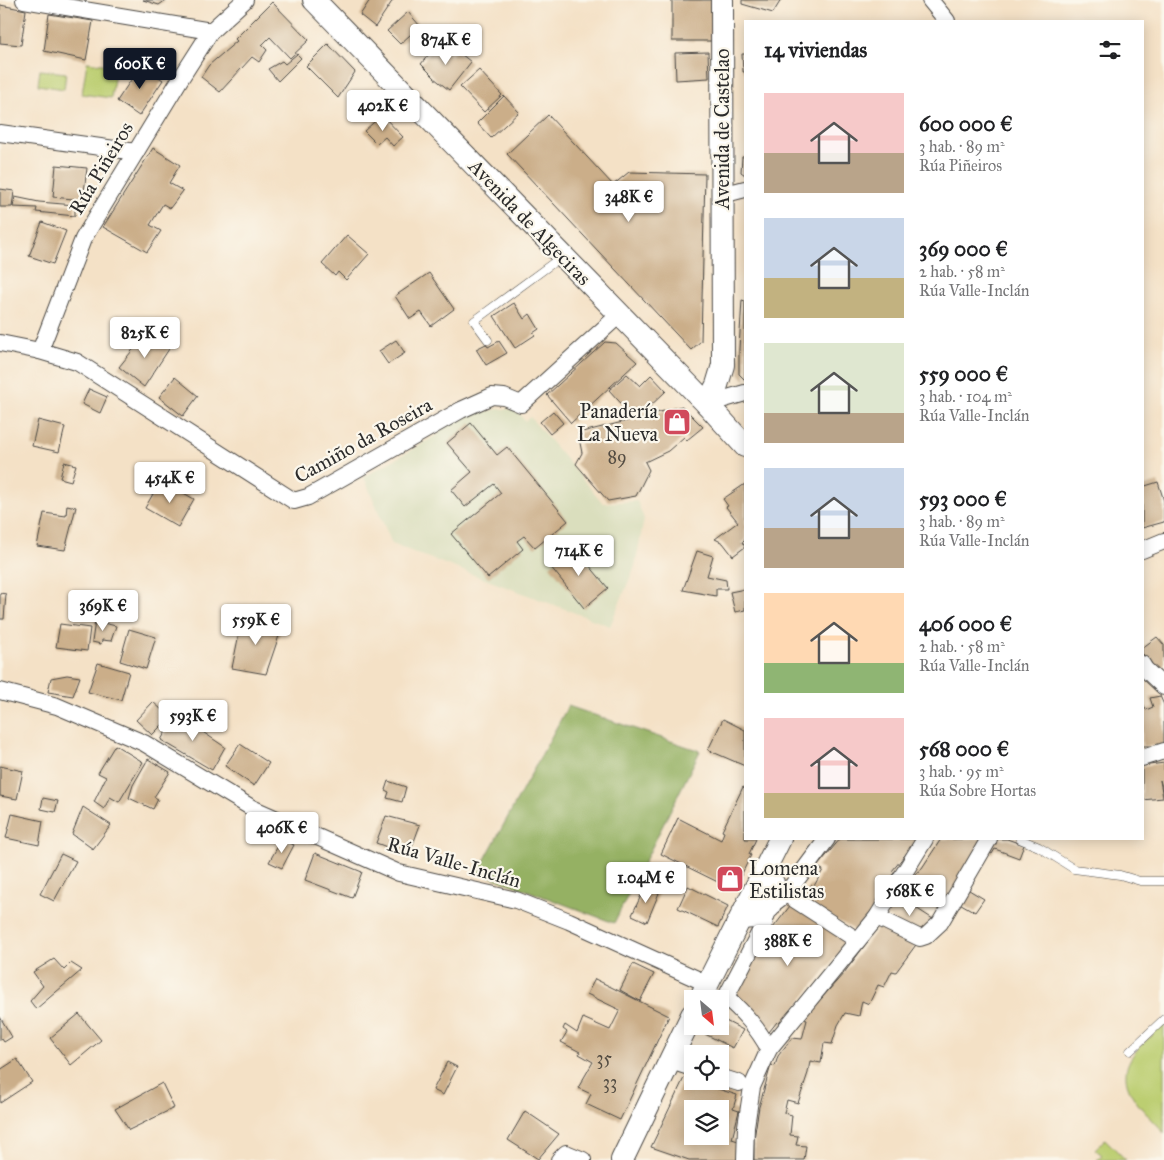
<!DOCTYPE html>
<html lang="es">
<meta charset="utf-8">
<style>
:root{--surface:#fff;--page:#f2f2f2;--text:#202124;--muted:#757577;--accent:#111827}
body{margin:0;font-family:"IM FELL Great Primer",serif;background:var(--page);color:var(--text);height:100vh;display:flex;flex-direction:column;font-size:19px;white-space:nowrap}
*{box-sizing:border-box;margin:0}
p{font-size:16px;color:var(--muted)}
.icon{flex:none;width:28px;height:28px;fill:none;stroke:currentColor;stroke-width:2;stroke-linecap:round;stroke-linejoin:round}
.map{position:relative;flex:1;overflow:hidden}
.details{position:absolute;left:744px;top:20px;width:400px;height:820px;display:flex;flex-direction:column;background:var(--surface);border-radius:0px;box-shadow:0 2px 12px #0003}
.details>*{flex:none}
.needle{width:32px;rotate:152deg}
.tools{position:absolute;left:684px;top:990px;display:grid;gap:10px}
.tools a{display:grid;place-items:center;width:45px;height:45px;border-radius:0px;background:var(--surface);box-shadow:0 2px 12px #0003;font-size:25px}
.price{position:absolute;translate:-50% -42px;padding:0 11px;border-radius:5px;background:#fff;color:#222;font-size:16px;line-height:32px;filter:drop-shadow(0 1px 2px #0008)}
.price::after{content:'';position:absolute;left:50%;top:30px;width:15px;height:11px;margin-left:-8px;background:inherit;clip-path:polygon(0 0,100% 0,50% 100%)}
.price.current{background:var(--accent);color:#fff}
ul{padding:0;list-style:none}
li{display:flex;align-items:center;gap:15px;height:125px;padding:0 20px}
li span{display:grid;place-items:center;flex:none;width:140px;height:100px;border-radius:0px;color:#555}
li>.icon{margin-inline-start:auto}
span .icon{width:60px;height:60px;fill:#fffc;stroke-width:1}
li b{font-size:21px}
h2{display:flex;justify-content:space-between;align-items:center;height:60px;padding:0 20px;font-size:21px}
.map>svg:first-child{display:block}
</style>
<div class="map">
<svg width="1164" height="1160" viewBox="0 0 1164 1160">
<rect width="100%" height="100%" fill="#fbf7ec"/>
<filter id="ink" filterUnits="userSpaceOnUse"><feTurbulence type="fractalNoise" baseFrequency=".02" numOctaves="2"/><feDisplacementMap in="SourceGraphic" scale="10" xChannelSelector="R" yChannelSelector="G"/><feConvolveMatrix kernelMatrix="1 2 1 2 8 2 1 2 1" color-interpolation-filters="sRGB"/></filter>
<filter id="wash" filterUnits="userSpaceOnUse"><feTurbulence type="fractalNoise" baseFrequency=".0096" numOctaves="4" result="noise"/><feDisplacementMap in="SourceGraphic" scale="20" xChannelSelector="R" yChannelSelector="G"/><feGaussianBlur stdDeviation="1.12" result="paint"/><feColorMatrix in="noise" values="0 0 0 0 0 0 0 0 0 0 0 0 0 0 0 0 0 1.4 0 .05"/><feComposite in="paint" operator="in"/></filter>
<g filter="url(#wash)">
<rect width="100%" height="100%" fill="#f4e1c6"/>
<path fill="#dadebd" d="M498,409H516L525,421L530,417L603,503L637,501L644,519L635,566L610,626L392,544L364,477L439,434L441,429L466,416Z"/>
<g fill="#bcce71" stroke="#747c4e">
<path d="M87,62L116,66L111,98L82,94Z"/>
<path d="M40,70L66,73L64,89L38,85Z"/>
<path d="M1164,1024V1133C1158,1124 1150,1118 1143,1110C1108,1070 1133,1052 1164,1024Z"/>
<path d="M1105,1139L1126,1160H1097L1102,1155L1095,1149Z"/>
</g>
<path fill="#95b163" stroke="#606e47" d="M568,706L700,751L614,923L478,872Z"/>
<g id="blocks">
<g fill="#cbae89" fill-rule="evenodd">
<path d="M143,0H166L159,5Z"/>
<path d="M370,0H393L375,27L360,15Z"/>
<path d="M672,0H712L711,41H672Z"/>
<path d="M742,0H781L773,13L742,4Z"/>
<path d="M272,2L309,40L290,58L270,37L262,45L267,50L259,62L252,57L220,92L201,77L209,65L237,41L235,39Z"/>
<path d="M0,5L26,10L21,45L0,43Z"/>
<path d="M408,12L420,26L400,44L387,31Z"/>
<path d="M49,14L93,21L86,60L44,51Z"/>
<path d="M328,44L355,72L338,98L306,66Z"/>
<path d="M437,44L451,56L456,50L471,62L449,90L434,78H435L421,64Z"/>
<path d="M708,52L709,78L676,80L675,53Z"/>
<path d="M297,54L301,58L278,81L268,69L282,61L285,64Z"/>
<path d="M742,54H745V72H743Z"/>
<path d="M141,65L163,80L139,116L117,101Z"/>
<path d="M479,70L502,95L484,112L460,87Z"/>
<path d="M504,96L519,112L491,138L477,123Z"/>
<path d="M382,115L403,137L393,146L385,137L377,144L364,131Z"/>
<path d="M548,115L613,185L629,172L705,174L701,341L691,350L507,154Z"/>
<path d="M153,148L180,165L169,183L183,191L170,208L163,204L150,225L161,231L147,252L103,227Z"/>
<path d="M745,156V175L741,172L742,157Z"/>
<path d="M56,165L87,168L83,200L53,197Z"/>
<path d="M0,189L14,191L12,207H0Z"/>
<path d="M15,197L39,202L75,205V216L36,212L37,208L13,207Z"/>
<path d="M42,222L66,231L53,264L29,256Z"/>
<path d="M347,235L369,254L346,280L338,272L335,276L322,264Z"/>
<path d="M429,273L454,309L431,326L421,312L410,319L395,296Z"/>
<path d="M742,300L745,301V380L739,374V349Z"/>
<path d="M514,303L524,319L530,314L539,329L533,333L535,335L515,348L494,316Z"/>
<path d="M148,331L169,349L144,387L119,367Z"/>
<path d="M396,340L405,353L388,364L379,351Z"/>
<path d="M499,341L507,353L486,365L476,349L486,344L488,347Z"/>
<path d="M605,342L616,343L637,362L571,423L547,395Z"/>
<path d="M627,374L640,386L651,375L666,391L645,411L649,415L682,406L703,427L687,440L684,437L668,451L645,462L649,470L636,496L608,501L576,464L582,453L578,433L635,419L609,390Z"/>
<path d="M175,377L198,396L183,416L159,397Z"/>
<path d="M89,389L107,397L100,413L82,404Z"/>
<path d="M553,411L563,423L550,434L540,422Z"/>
<path d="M38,420L65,427L59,452L32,446Z"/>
<path d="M471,423L497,455L507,447L568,521L535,548L524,536L517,541L523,549L488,578L451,534L501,493L494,484L465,507L451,490L472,472L447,443Z"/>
<path d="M64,462L76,465L71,481L60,478Z"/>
<path d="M161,480L194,499L178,527L145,508Z"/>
<path d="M1158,482L1164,501V522L1142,528V487Z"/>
<path d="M745,484V541L742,542L745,547L733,556L723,543L715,539L738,522L726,507L728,506L723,499Z"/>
<path d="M67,505L76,507L65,550L37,546L44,513L66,516Z"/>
<path d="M574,547L608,588L584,608L550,566Z"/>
<path d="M697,551L713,556L707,576L726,580L727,589H716V596L683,590Z"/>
<path d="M745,589V610L735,612L730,592Z"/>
<path d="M0,593L6,594L4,619H0Z"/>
<path d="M242,619L282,627L266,674L232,668Z"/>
<path d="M95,621L116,626L111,641L102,640L101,644L92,642Z"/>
<path d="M60,624L90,628L87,651L56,647Z"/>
<path d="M129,629L156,637L146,669L120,661Z"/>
<path d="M1157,637L1164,645V677L1142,653V648Z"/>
<path d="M98,663L129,672L121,700L88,692Z"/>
<path d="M67,675L80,677L73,696L48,692L51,678Z"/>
<path d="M1160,696L1164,705V744L1158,746H1142V701L1146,710L1153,707L1150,698Z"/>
<path d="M153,702L170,717L152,735L136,720Z"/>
<path d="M176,714L225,747L212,770L161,740Z"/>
<path d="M723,719L745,730V766L708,750Z"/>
<path d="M240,744L269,763L254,786L225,766Z"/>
<path d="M115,745L143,762L119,802L110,797L104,809L94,802L106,777L98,773Z"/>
<path d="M148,759L170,772L154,797L158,799L153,809L129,798L133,785Z"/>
<path d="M1164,763V794L1160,780L1163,798L1142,800V766Z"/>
<path d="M0,766L23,771L17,799L0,796Z"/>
<path d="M388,781L406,787L402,802L387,798L389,792L385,790Z"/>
<path d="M743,787L745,788V839H756L749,854L751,855L734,890L661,854L678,818L721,840L724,832L722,831Z"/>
<path d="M43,798L58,801L55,812L41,809Z"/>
<path d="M83,807L111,825L93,849L72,834Z"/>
<path d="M12,814L43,821L39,845L6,838Z"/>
<path d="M386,816L420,825L409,855L376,843Z"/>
<path d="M282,839L294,845L282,868L269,862Z"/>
<path d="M840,839H918L892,871L895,872L880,890L883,895L858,932L801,900L811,885L814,886L823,870L817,867Z"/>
<path d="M941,839H985L944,909L907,886L916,873L920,871Z"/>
<path d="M993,839H1007L1024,845L1019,858L995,849L992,854L984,850Z"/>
<path d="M315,853L362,872L352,898L305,880Z"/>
<path d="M61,854L76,861L54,901L40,894Z"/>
<path d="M688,886L728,906L718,927L678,908Z"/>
<path d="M645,887L659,893L647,922L632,915Z"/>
<path d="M964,887L984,899L975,912L956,901Z"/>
<path d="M899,897L936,921L923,936L885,916Z"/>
<path d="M793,902L849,940L781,1026L777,1022L765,1037L735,992L760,945ZM800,937L807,941L804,946L797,941Z"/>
<path d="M880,925L918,942L896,972L892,971L884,987L878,985L869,1004L862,1001L859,1016L845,1013L838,1025L832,1044L824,1043L821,1063L810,1061L808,1073L798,1103L787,1100L784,1113L792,1115L790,1135L798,1136L796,1145L806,1146L804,1160H754V1139L759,1107L771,1065L775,1066L778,1056L792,1038L802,1039L807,1020L803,1019L844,973Z"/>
<path d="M54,959L64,970L71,963L82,970L36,1009L30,1001L43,986L33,972Z"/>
<path d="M633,964L654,974L640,1001L620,990Z"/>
<path d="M595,979L669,1016L620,1120L586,1104L591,1094L578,1088L593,1062L579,1054L580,1052L561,1042L567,1032L563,1029L565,1025L577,1033L583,1018L610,1030L620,1010L587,994Z"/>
<path d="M79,1014L101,1040L71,1065L50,1038Z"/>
<path d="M0,1017L12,1037L4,1042L2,1039L0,1040Z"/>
<path d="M720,1018L743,1030L733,1048L705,1034L709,1026H720Z"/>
<path d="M17,1059L32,1082L0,1103V1070Z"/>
<path d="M447,1062L457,1067L443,1095L433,1090Z"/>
<path d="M684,1078L737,1095L733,1109L739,1111L732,1139L738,1141L739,1160H689L651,1147ZM692,1109H720V1136H692Z"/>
<path d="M162,1083L174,1108L129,1130L115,1109Z"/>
<path d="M525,1111L559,1134L538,1159L508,1140Z"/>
</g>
</g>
</g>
<g filter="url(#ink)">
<use href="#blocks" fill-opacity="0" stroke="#494642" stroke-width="1"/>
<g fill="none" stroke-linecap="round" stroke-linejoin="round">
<defs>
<g id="lane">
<path d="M488,340L474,321L561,257"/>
<path d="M1020,839L1039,847L1074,869L1120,875L1140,881H1164"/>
<path d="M1130,1051L1164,1019"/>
</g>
<g id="street">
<path d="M24,0L211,31"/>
<path d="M930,0L947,21"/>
<path d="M0,133L136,152"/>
<path d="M722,195L745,189"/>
<path d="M0,343L40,351L77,362L294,501L308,497L461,410L492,396L504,397L521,404L619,315"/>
<path d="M40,351L83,239L179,81L211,31L245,0"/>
<path d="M707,404L745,393"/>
<path d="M1142,550L1164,541"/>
<path d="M1142,664L1145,669L1164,687"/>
<path d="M0,691L57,706L144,743L252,808L399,873L516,900L569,921L708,984"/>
<path d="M1142,758L1164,751"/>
<path d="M786,894L857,940"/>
<path d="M877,917L920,938L926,936L940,923L989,839"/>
<path d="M769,1049C757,1027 744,1013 726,997L764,924L769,907L786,894L827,839"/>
<path d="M670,1061L692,1068"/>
<path d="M720,1077L739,1083"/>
<path d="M559,1160L566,1153L583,1160"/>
<path d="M745,1160L746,1126L752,1087L769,1049L877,917L925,839"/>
</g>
<g id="secondary">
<path d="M314,0L707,404L745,446"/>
<path d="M707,404L717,385L723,365L722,0"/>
<path d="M741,918L755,917L769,907L773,883L764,874"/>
<path d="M700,999L780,839"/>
<path d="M622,1160L692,1015"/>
</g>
</defs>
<use href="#lane" stroke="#494642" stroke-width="9"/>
<use href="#street" stroke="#494642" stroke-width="18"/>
<use href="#secondary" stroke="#494642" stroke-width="24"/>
<use href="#lane" stroke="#fff" stroke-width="8"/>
<use href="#street" stroke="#fff" stroke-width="16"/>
<use href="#secondary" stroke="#fff" stroke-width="22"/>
</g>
</g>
<defs>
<symbol id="shop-square" viewBox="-11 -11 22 22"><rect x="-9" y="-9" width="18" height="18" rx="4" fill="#d1495b" stroke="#fbf7ec"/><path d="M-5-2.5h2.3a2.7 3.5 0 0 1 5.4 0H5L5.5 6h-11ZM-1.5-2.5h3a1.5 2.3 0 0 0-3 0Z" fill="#fff"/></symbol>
</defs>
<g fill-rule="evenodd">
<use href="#shop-square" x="661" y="406" width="32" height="32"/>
<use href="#shop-square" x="714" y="863" width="32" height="32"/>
</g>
<g text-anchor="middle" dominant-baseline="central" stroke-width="4.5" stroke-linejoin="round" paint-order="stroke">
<g font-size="18" fill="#534c42">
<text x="617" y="457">89</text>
<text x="604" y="1058">35</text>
<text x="610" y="1082">33</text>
</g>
<g font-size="20" fill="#2b2b2b" stroke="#fbf7ec">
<text transform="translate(722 129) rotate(-90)">Avenida de Castelao</text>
<text transform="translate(101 168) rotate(-59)">Rúa Piñeiros</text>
<text transform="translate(530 222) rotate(46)">Avenida de Algeciras</text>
<text transform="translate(363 440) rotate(-29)">Camiño da Roseira</text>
<text transform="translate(454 862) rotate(16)">Rúa Valle-Inclán</text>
</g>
<g font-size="20" fill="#2b2b2b" stroke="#fbf7ec" text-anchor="end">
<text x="658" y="411">Panadería<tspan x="658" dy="23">La Nueva</tspan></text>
<text x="749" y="868" text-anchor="start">Lomena<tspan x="749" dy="23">Estilistas</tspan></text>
</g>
</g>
</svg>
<div class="tools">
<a><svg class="needle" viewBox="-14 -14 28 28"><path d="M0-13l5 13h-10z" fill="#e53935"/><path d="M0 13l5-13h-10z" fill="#757577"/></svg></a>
<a><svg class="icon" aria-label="locate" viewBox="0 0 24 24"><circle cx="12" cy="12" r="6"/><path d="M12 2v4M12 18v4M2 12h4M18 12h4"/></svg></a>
<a><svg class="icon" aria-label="layers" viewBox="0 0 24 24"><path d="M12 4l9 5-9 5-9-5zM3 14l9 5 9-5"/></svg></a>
</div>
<b class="price" style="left:446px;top:66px">874K €</b>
<b class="price current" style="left:140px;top:90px">600K €</b>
<b class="price" style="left:383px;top:132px">402K €</b>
<b class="price" style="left:629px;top:223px">348K €</b>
<b class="price" style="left:145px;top:359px">825K €</b>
<b class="price" style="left:170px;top:504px">454K €</b>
<b class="price" style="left:579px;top:577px">714K €</b>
<b class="price" style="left:103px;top:632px">369K €</b>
<b class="price" style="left:256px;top:646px">559K €</b>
<b class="price" style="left:193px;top:742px">593K €</b>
<b class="price" style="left:282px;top:854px">406K €</b>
<b class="price" style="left:646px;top:904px">1.04M €</b>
<b class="price" style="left:910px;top:917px">568K €</b>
<b class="price" style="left:788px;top:967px">388K €</b>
<section class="details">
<h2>14 viviendas<svg class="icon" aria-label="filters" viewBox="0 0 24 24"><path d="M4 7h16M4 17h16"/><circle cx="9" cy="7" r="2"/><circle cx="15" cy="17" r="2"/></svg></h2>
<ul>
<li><span style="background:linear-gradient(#f6c9c9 60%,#b9a48a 0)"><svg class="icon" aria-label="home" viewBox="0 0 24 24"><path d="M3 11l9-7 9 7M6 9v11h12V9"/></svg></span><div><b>600 000 €</b><p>3 hab. · 89 m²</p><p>Rúa Piñeiros</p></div></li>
<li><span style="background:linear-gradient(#c9d6e8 60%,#c2b280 0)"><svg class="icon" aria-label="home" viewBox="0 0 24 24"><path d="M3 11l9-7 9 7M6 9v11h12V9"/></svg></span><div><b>369 000 €</b><p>2 hab. · 58 m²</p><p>Rúa Valle-Inclán</p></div></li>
<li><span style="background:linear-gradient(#dfe7d0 70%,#b9a48a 0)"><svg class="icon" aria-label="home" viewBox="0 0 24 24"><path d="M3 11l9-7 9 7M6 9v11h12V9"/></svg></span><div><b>559 000 €</b><p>3 hab. · 104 m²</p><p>Rúa Valle-Inclán</p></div></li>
<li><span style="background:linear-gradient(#c9d6e8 60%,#b9a48a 0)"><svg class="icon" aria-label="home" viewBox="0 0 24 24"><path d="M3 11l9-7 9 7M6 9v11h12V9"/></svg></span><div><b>593 000 €</b><p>3 hab. · 89 m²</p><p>Rúa Valle-Inclán</p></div></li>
<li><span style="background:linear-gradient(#ffd9b3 70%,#8fb573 0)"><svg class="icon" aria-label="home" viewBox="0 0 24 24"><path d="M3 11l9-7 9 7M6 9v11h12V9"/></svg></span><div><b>406 000 €</b><p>2 hab. · 58 m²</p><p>Rúa Valle-Inclán</p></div></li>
<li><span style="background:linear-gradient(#f6c9c9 75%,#c2b280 0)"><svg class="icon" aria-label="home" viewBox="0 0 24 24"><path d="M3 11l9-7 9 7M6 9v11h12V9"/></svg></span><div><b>568 000 €</b><p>3 hab. · 95 m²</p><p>Rúa Sobre Hortas</p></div></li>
</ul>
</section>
</div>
